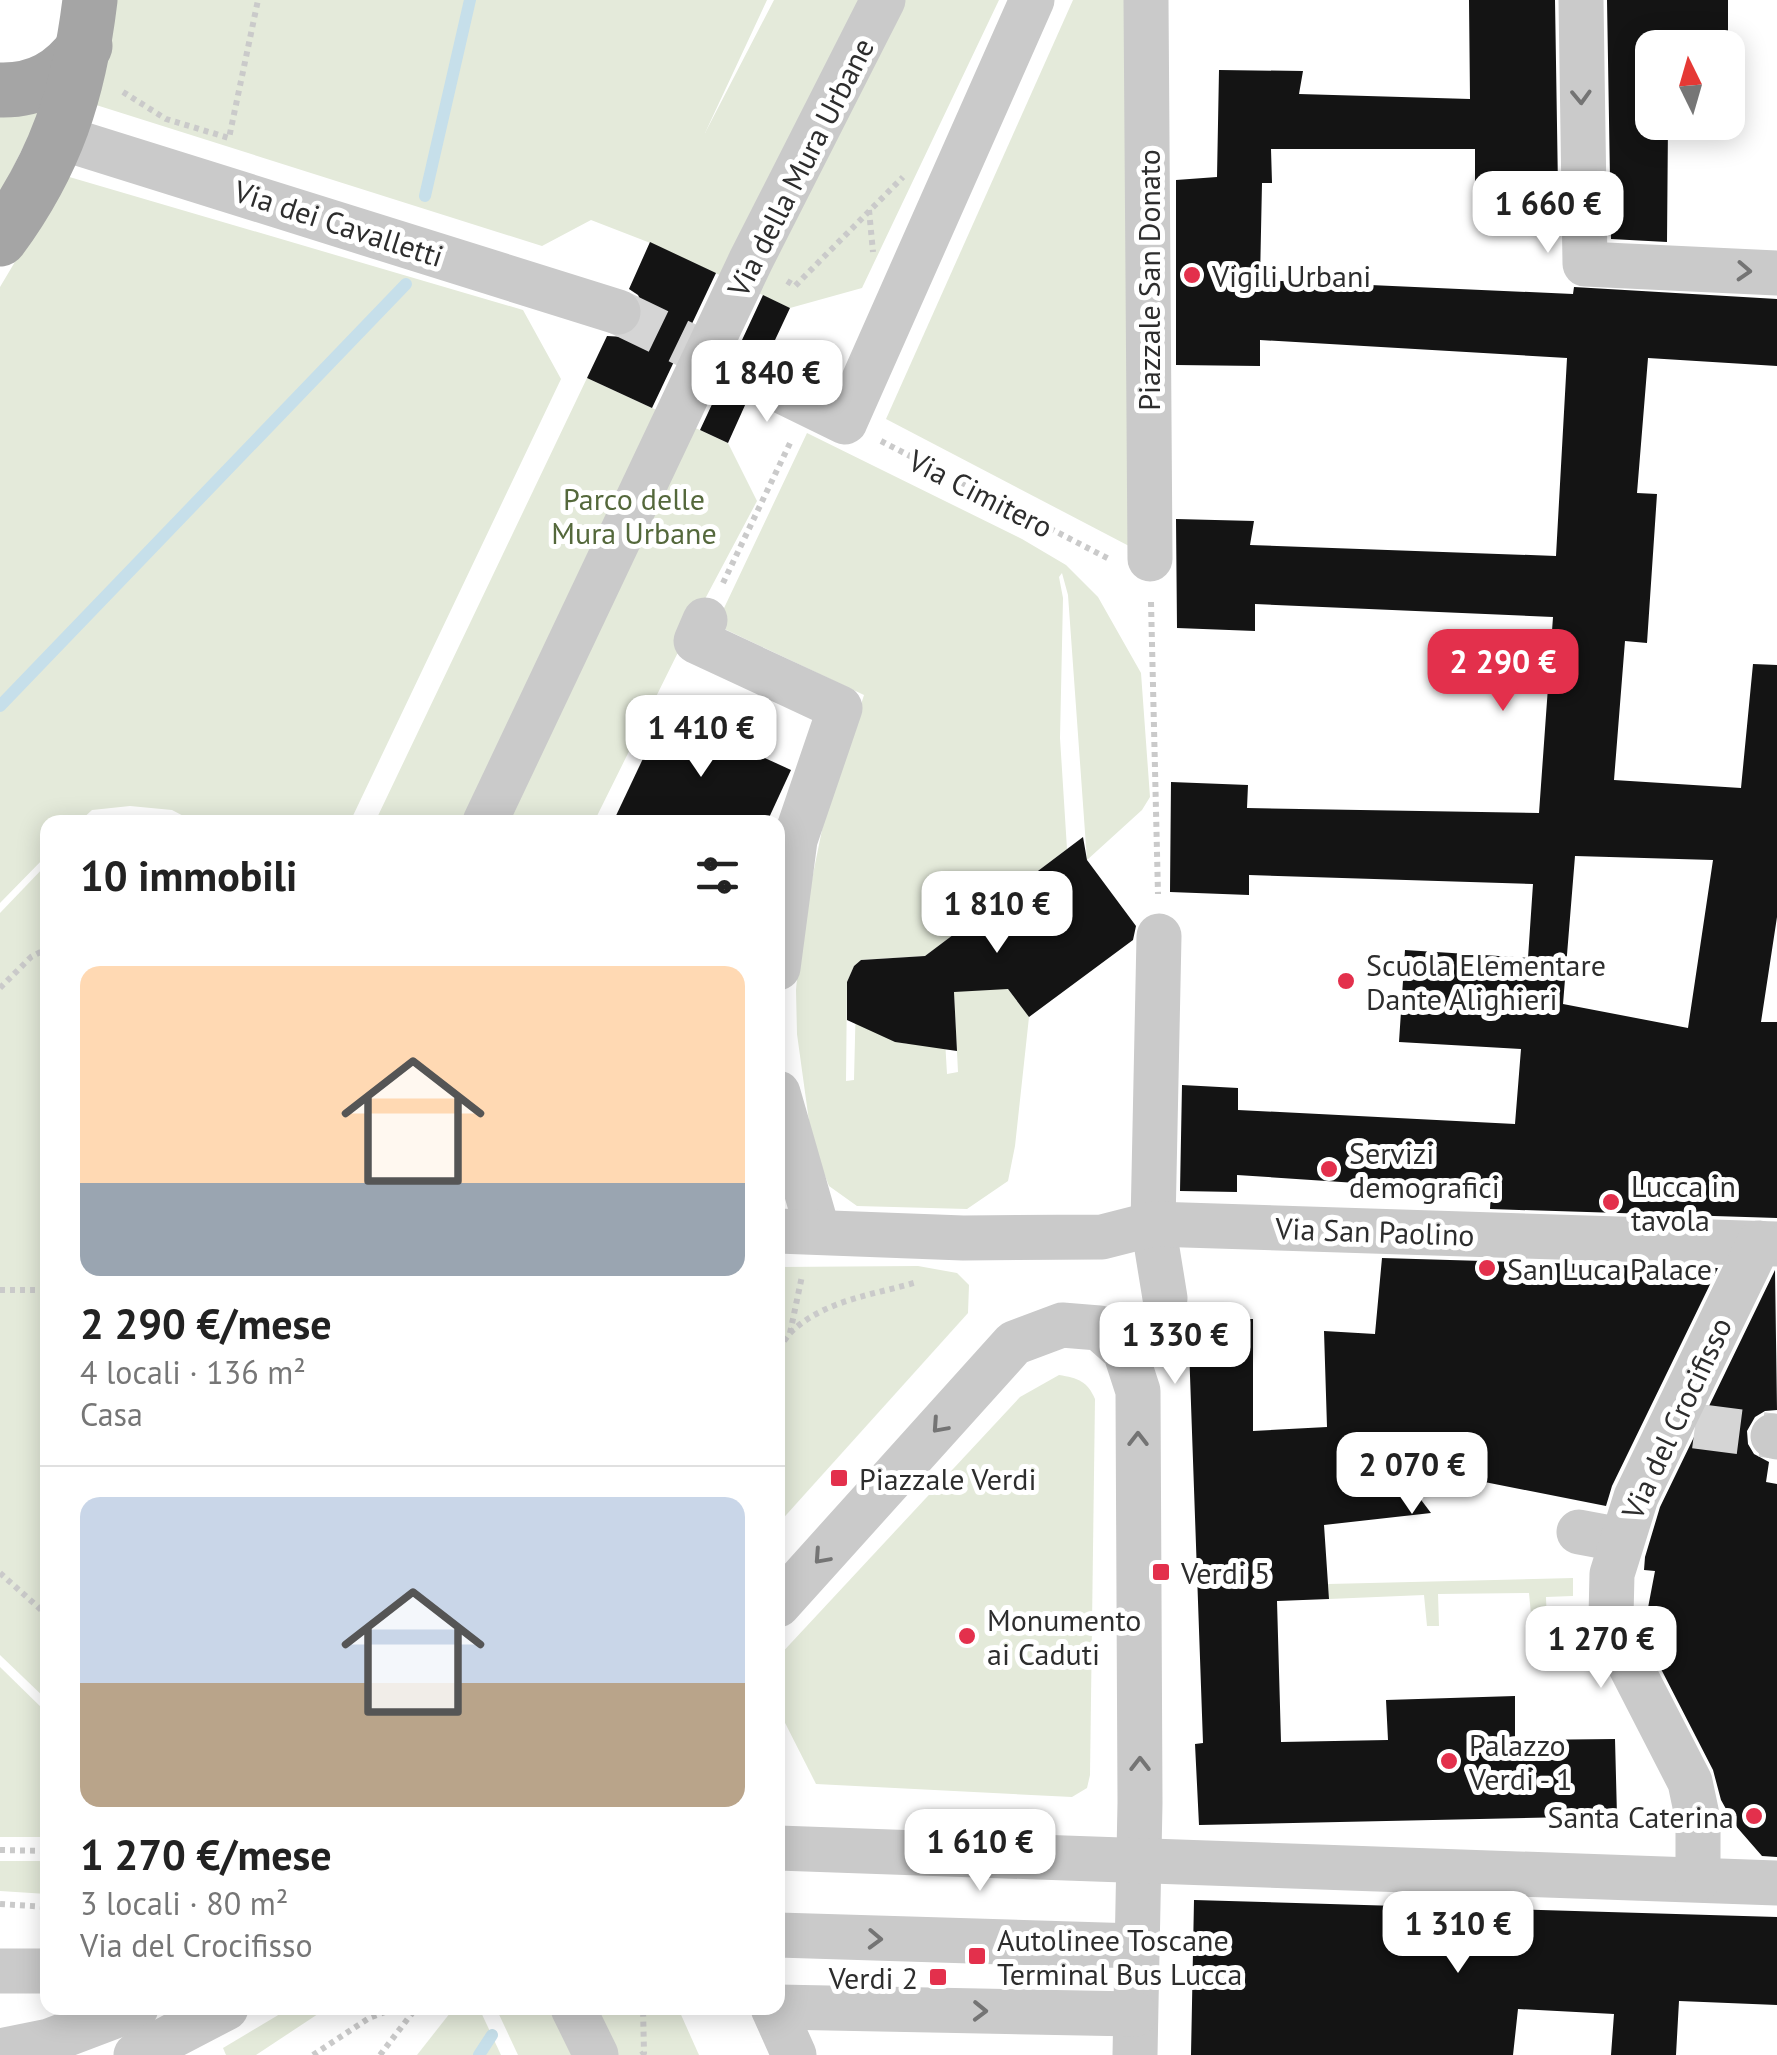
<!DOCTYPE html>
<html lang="it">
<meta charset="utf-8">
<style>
:root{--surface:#fff;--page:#f6f6f6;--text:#222;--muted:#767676;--line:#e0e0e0;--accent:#e3304c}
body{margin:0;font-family:"PT Sans",sans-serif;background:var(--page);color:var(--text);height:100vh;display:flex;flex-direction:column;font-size:38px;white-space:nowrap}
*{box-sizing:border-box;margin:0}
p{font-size:32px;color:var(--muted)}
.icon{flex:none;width:55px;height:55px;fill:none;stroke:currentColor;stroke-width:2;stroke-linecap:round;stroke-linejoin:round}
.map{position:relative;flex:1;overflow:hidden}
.details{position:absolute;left:40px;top:815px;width:745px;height:1200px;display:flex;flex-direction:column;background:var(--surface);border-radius:20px;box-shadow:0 5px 25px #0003}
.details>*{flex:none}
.needle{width:65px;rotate:355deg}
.controls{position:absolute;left:1635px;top:30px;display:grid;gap:20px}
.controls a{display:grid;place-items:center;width:110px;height:110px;border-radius:20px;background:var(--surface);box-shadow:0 5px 25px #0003;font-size:50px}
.price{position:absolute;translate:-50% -85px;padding:0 22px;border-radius:20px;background:#fff;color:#222;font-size:32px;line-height:65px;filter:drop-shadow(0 2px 5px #0008)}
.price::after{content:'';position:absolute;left:50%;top:60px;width:30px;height:22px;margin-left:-15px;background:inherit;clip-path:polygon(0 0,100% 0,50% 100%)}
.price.active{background:var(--accent);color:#fff}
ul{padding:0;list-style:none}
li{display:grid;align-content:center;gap:20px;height:530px;padding:0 40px}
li+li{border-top:2px solid var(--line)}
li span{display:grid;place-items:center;height:310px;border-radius:20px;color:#555}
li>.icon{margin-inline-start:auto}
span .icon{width:180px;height:180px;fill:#fffc;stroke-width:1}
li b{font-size:42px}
h2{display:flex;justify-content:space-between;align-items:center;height:120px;padding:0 40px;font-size:42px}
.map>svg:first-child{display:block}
</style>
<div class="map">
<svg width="1777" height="2055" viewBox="0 0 1777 2055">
<rect width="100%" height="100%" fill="#fff"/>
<g fill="#e4eada">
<path d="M114,0H767L705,133L774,0H999L862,288L790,308L653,244L591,220L542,246L93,104Z"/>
<path d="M1073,0H1131L1129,546L886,419Z"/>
<path d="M48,97L0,194V103Z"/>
<path d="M66,176L523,310L561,379L350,822H195L172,810L130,806L92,810L79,822H48L47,855L0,903V287Z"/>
<path d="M587,378L728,443L757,501L696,616L594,822H375Z"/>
<path d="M807,433L1022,539L1066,565L1098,597L1141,673L1150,797L1142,810L1087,860L1068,595L1062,573L1059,577L1063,598L1060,738L1067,849L925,956L861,960L854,966L847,982L846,1081L854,1080L856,997H886L889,1039L907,1044L943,1005L947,1074L958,1072L954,992L974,943L1029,1017L1015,1146L1008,1181L967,1209L857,1206L829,1186L812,1143L797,1034L796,990L801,933L824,820L864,695L716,625Z"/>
<path d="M47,864V1700L0,1655V913Z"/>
<path d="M918,1266L957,1273L969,1285L968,1313L778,1524V1267Z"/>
<path d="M1059,1375C1078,1378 1087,1381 1095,1399L1090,1775L1087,1788L1072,1797L816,1784L778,1709V1657L1020,1397Z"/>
<path d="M1573,1578V1596L1546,1597L1547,1625H1532L1529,1593L1438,1594L1439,1626H1427L1424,1595L1329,1599L1328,1584Z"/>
<path d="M0,1667L47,1713V1837H0Z"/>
<path d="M0,1861H47V1894L0,1891Z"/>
<path d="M290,2008H327L256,2055H226L223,2048Z"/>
<path d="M454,2008H479L501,2055H417Z"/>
<path d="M496,2008H678L699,2055H518Z"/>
</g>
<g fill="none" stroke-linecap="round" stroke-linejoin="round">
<g stroke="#c6dfea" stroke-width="12">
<path d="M425,196L470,0"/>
<path d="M0,706L406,284"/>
<path d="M479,2055L492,2035"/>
</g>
</g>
<g fill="#141414" fill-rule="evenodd">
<path d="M1469,0H1555L1558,188L1475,189V149H1271L1272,183H1262L1260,280L1573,294L1574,287L1777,299V366L1648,358L1637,493L1657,494L1647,643L1625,641L1614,780L1741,788L1753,664L1777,665V917L1761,1022H1777V1218L1490,1209L1491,1192L1237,1175V1192L1180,1191L1182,1085L1238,1088V1110L1515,1124L1521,1049L1399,1042L1405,950L1528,958L1533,884L1249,875V895L1170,892L1171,782L1248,785L1247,808L1539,813L1553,617L1255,604V631L1177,628L1176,519L1254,521L1250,545L1556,556L1567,358L1260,340V366L1176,365V180L1217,177L1219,70L1303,71L1299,94L1470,99ZM1575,856L1713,860L1688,1028L1563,1004Z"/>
<path d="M1607,0H1728V48H1652V122H1668L1667,242L1611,239Z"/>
<path d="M650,242L716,273L652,408L587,378L607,336L625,337L636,331L643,321V305L638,295L629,289Z"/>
<path d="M763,295L790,308L768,355L756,353L743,357L733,368L731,382L735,393L746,403L728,443L700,430Z"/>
<path d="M665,712L791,770L767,822H613Z"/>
<path d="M1083,837L1087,860L1136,926L1133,940L1029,1017L1008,989L954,992L957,1051L895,1042L847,1020V982L854,966L861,960L925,956Z"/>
<path d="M1382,1258L1718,1268L1612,1486L1606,1506L1394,1464L1431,1513L1324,1525L1329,1599L1277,1601L1281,1742L1388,1740L1386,1700L1515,1696V1740L1615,1739L1617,1816L1199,1825L1195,1744L1203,1743L1188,1319H1253V1431L1327,1427L1324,1331L1375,1334Z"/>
<path d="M1775,1270L1777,1410L1765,1411L1755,1417L1747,1431L1748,1444L1754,1454L1769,1462L1766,1482L1777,1484V1857L1762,1856L1735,1825L1721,1800L1713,1770L1643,1634L1655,1571L1644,1570L1645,1557L1660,1507Z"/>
<path d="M1194,1900L1777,1917V2005L1679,2001L1676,2055H1611L1614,2014L1518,2009L1513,2055H1191Z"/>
</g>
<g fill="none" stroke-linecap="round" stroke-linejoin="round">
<g stroke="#d5d5d5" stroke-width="45" stroke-dasharray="45 22" stroke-linecap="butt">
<path d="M618,312L757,379"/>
<path d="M1695,1426L1773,1436"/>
</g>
<g stroke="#cacaca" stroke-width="6" stroke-dasharray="5 5" stroke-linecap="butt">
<path d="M123,92L166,119L229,138L258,0"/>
<path d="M869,210L873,252"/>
<path d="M787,281L795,286L903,177"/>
<path d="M881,441L1109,559"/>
<path d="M723,583L791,441"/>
<path d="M1151,602L1158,894"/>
<path d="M0,988L31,957L48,948"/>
<path d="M0,1290H48"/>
<path d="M790,1333C824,1300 873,1295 917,1282"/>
<path d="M778,1349L790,1333L802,1276"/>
<path d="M0,1573L48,1616"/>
<path d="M0,1850L48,1851"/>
<path d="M0,1904L48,1907"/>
<path d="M313,2055L369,2018L396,2008"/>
<path d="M380,2055L416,2008"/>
<path d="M641,2055L644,2053L643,2008"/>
</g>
<g stroke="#cacaca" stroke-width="45">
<path d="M1146,0L1150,559"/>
<path d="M1581,0L1585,264L1777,273"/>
<path d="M59,137L618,312"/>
<path d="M757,379L845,422L1032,0"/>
<path d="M705,620L696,641L840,708L795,840L778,968"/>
<path d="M485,822L751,260L883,0"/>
<path d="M1159,936L1153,1224L1165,1298"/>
<path d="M778,1093L818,1232"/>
<path d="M778,1231L963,1238L1102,1237L1153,1224L1777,1244"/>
<path d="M1773,1436L1777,1437"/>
<path d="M1579,1532L1622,1540"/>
<path d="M778,1605L1014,1343L1062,1325L1099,1328L1125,1351L1138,1391L1140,1803L1135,2055"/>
<path d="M778,1848L1777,1883"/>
<path d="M1698,1879V1820L1690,1782L1616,1638L1611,1616L1612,1574L1636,1497L1759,1243"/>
<path d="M778,1935L1136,1946"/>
<path d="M0,1971H48"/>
<path d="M778,2007L1135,2014"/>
<path d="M573,2008L596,2055"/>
<path d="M773,2008L794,2055"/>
<path d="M0,2051L49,2041L136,2008"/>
<path d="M136,2055L226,2008"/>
</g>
<g stroke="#a5a5a5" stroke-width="55">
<path d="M0,90C37,91 63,76 85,46"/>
<path d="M0,239C56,163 79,92 90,0"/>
</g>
</g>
<defs><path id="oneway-chevron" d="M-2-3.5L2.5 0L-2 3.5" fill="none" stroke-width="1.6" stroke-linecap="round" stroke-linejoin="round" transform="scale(2.5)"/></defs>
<g stroke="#747474">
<use href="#oneway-chevron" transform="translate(1581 97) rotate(88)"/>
<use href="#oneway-chevron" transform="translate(1744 271) rotate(3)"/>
<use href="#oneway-chevron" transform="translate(939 1426) rotate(132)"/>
<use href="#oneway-chevron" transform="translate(1138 1439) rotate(-90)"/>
<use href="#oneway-chevron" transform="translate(821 1557) rotate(132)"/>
<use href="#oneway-chevron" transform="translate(1140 1764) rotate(-90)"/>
<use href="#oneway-chevron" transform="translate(875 1939) rotate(2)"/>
<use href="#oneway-chevron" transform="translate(980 2011) rotate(1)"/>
</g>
<g fill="#e3304c" stroke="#fff" stroke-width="4">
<circle cx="1192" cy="275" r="10"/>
<circle cx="1346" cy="981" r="10"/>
<circle cx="1329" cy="1169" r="10"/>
<circle cx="1611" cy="1202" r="10"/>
<circle cx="1487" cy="1268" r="10"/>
<rect x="829" y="1468" width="20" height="20" rx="5"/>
<rect x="1151" y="1562" width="20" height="20" rx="5"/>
<circle cx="967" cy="1636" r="10"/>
<circle cx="1449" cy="1761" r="10"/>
<circle cx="1754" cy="1816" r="10"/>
<rect x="967" y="1946" width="20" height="20" rx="5"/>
<rect x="928" y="1967" width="20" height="20" rx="5"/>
</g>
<g text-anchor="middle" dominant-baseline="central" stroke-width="10" stroke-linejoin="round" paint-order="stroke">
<g font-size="30" fill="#2d2d2d" stroke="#fff">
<text transform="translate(800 167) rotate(-63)">Via della Mura Urbane</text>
<text transform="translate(339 223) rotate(18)">Via dei Cavalletti</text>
<text transform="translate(1148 280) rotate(-90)">Piazzale San Donato</text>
<text transform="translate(981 493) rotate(27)">Via Cimitero</text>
<text transform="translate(1375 1231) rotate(2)">Via San Paolino</text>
<text transform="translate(1676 1418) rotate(-65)">Via del Crocifisso</text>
</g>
<g font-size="30" fill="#2d2d2d" stroke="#fff" text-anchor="start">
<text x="1212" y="275">Vigili Urbani</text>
<text x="1366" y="964">Scuola Elementare<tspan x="1366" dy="34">Dante Alighieri</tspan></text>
<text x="1349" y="1152">Servizi<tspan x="1349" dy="34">demografici</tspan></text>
<text x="1631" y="1185">Lucca in<tspan x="1631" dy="34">tavola</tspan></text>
<text x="1507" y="1268">San Luca Palace</text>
<text x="859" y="1478">Piazzale Verdi</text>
<text x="1181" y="1572">Verdi 5</text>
<text x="987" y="1619">Monumento<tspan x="987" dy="34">ai Caduti</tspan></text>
<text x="1469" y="1744">Palazzo<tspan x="1469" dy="34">Verdi - 1</tspan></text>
<text x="1734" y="1816" text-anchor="end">Santa Caterina</text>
<text x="997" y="1939">Autolinee Toscane<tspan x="997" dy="34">Terminal Bus Lucca</tspan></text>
<text x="918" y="1977" text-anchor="end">Verdi 2</text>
</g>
<g font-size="30" fill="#54683b" stroke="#fff">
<text x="634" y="498">Parco delle<tspan x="634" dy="34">Mura Urbane</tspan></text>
</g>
</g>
</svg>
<div class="controls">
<a><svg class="needle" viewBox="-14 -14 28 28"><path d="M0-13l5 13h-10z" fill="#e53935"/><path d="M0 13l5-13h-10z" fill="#767676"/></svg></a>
</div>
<b class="price" style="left:1548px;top:256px">1 660 €</b>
<b class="price" style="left:767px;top:425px">1 840 €</b>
<b class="price active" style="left:1503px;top:714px">2 290 €</b>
<b class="price" style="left:701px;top:780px">1 410 €</b>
<b class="price" style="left:997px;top:956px">1 810 €</b>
<b class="price" style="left:1175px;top:1387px">1 330 €</b>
<b class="price" style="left:1412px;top:1517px">2 070 €</b>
<b class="price" style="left:1601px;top:1691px">1 270 €</b>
<b class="price" style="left:980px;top:1894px">1 610 €</b>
<b class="price" style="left:1458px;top:1976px">1 310 €</b>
<section class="details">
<h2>10 immobili<svg class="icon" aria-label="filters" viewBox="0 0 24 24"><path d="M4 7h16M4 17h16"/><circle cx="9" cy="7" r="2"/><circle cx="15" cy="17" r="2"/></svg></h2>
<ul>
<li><span style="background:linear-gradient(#ffd9b3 70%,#9aa5b1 0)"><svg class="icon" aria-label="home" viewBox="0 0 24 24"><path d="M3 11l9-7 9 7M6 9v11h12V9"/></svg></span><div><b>2 290 €/mese</b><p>4 locali · 136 m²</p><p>Casa</p></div></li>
<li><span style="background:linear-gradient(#c9d6e8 60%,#b9a48a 0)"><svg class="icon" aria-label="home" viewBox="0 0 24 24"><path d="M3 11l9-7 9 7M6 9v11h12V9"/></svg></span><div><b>1 270 €/mese</b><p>3 locali · 80 m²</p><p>Via del Crocifisso</p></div></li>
</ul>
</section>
</div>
